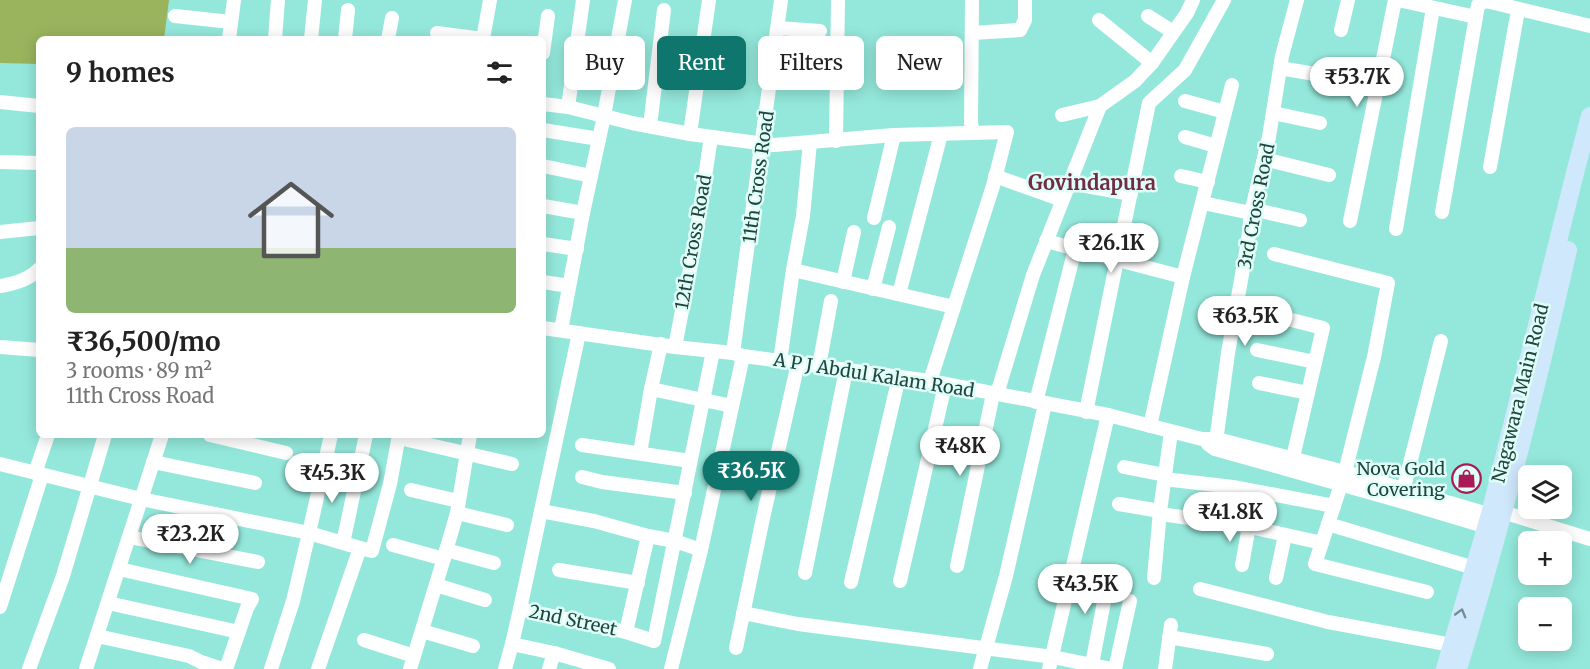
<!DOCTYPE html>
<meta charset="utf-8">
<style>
:root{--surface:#fff;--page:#f6f6f6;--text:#222;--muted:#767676;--line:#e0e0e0;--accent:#0f766e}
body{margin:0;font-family:Merriweather,serif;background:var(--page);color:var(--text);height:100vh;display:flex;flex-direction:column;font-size:22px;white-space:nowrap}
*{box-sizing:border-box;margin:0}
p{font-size:20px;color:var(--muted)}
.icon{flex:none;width:33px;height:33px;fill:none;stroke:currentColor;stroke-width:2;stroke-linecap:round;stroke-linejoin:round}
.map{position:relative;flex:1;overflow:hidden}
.drawer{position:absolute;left:36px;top:36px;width:510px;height:402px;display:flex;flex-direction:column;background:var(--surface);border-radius:9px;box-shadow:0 3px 15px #0003}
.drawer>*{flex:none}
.top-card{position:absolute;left:564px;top:36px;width:570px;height:54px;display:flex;gap:12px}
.buttons{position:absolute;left:1518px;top:465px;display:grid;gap:12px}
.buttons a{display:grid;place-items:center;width:54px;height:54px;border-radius:9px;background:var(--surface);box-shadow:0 3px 15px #0003;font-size:30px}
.price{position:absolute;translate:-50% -51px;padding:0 14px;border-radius:21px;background:#fff;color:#222;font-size:20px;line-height:39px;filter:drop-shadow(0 2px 3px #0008)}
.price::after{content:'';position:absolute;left:50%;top:36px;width:18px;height:14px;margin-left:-9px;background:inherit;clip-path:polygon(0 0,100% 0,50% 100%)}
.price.selected{background:var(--accent);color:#fff}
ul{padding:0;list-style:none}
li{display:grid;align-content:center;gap:12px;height:318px;padding:0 30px}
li+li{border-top:2px solid var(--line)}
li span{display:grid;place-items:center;height:186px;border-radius:9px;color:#555}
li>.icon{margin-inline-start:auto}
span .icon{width:108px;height:108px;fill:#fffc;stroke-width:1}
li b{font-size:26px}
h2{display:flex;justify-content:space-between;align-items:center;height:72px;padding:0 30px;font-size:26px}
.tag{padding:0 21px;border-radius:9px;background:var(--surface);box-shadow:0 3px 15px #0003;font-size:21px;line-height:54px}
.tag.selected{background:var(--accent);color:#fff}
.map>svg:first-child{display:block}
</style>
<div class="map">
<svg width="1590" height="669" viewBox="0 0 1590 669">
<rect width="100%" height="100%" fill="#94e8db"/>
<path fill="#9ab45d" d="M0,0H169L164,39H39V64L0,63Z"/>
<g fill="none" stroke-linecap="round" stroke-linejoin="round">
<g stroke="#fff" stroke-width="14">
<path d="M972,0L971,123L973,132"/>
<path d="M1398,0L1476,17"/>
<path d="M175,16L231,22"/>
<path d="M1148,16L1173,32"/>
<path d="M1099,20L1152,63"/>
<path d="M778,28L820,31"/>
<path d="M1341,30L1348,0"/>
<path d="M437,33L483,39"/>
<path d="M972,33L1020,30L1025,20V0"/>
<path d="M229,39L234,0"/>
<path d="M275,39L278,0"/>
<path d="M311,39L315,0"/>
<path d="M345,39L348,10"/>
<path d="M388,39L392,18"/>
<path d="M483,39L490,0"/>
<path d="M543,53L548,16"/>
<path d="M1280,68L1378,85"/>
<path d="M772,72L832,75"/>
<path d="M1185,101L1225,112"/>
<path d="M0,102L39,106"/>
<path d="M543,104L568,107L632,123L690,134L774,145L894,135L1007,132L993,186L930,381"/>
<path d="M568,107L583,0"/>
<path d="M1273,113L1320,123"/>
<path d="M1062,115L1100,106L1135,81L1152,63L1187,13L1193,0"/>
<path d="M650,126L664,10"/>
<path d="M543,130L599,139"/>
<path d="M690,134L709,0"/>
<path d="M1185,137L1216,146"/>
<path d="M836,141L838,0"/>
<path d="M810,142L803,216L793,270L954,307"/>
<path d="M1264,159L1329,175"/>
<path d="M0,162L39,163"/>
<path d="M543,166L591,176"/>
<path d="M1490,167L1518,10"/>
<path d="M995,176L1062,200"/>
<path d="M1181,176L1208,182"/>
<path d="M1069,183L1131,194"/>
<path d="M1203,203L1251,213"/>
<path d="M543,206L583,213"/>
<path d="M1252,209L1300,220"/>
<path d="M1442,212L1478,5L1486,1L1590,26"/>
<path d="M874,218L894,135"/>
<path d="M1350,221L1395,0"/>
<path d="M1396,229L1433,8"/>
<path d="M0,232L39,228"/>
<path d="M1046,241L1183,277"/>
<path d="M543,244L577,249"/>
<path d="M1274,254L1388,283L1374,357L1345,472L1315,564L1427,592"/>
<path d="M543,282L569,286"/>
<path d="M843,282L854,232"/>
<path d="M0,286C13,284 30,279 39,269"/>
<path d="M873,289L889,227"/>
<path d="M899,294L941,134"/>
<path d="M1276,316L1323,328L1291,466"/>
<path d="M543,328L675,347L733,353L743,356L930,381L1108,415L1202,439H1217L1345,472L1498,517"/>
<path d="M561,330L583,213L604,116L625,0"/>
<path d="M0,347L39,350"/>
<path d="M675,347L695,243L711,137"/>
<path d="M1257,350L1315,362"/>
<path d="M733,353L781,0"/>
<path d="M780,361L793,270"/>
<path d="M819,366L831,301"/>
<path d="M1259,383L1308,393"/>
<path d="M651,389L732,406"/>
<path d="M997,394L1033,275L1100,106"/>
<path d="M1036,402L1075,249"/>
<path d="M1086,412L1149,103L1185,70L1224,0"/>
<path d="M1150,426L1183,277L1232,85"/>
<path d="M210,435L286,453"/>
<path d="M331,435L309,533L360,548L372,551L390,484L399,435"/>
<path d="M408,440L512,464"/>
<path d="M1208,444L1215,449L1400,501L1494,529"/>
<path d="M582,445L690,461"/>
<path d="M1215,449L1228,353L1248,241L1251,213L1269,137L1282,56L1297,0"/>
<path d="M640,453L651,389L661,344"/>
<path d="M326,458L360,465"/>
<path d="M153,462L255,483"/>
<path d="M0,464L141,499L309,533L293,601L271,669"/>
<path d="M1124,467L1165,475"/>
<path d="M35,473L48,435"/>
<path d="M582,477L602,482L685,493"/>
<path d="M1164,479L1233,487L1334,506"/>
<path d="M411,490L458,501"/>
<path d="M1401,499L1441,341"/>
<path d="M1119,504L1160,511"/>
<path d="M541,511L594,521L648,536L675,541L701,550"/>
<path d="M457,513L507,525"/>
<path d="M1160,514L1241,525L1322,543"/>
<path d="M1494,514L1506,513L1590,539"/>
<path d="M1328,524L1474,568"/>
<path d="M129,537L258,562"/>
<path d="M343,543L366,435"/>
<path d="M393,545L444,559"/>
<path d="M446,550L494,563"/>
<path d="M1242,565L1249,526"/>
<path d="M957,566L993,394"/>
<path d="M119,569L252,599L247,608L226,669"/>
<path d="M559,570L638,583"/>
<path d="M805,573L846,370"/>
<path d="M1154,578L1160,511L1171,432"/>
<path d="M1276,578L1285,535"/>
<path d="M900,581L945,385"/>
<path d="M851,582L899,377"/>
<path d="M436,585L485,600"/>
<path d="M1200,589L1328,622L1452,645"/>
<path d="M108,603L239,632"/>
<path d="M0,607L42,475"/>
<path d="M520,609L626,632L654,641L713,351"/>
<path d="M743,613L798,624L1053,657L1112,669"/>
<path d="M422,631L473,646"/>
<path d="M626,632L648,536"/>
<path d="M97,636L189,656L201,662L222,669"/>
<path d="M1169,637L1267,654"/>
<path d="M364,640L414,656"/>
<path d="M512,644L554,653L609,669"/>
<path d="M736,648L763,518L798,363"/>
<path d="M29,669L63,576L105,435"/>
<path d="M86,669L162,435"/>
<path d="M318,669L360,548"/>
<path d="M410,669L441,568L457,513L470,435"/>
<path d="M505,669L512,644L520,609L579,333"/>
<path d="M549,669L554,653"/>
<path d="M671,669L701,550L743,356"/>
<path d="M980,669L1006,576L1045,404"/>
<path d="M1049,669L1108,415"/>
<path d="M1091,669L1110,571"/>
<path d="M1115,669L1130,601"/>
<path d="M1165,669L1171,625"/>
</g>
<g stroke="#d0e8fc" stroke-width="18">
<path d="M1445,669L1490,514L1575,173L1590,116"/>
<path d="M1458,669C1500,531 1536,391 1568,250"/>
</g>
</g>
<defs><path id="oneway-chevron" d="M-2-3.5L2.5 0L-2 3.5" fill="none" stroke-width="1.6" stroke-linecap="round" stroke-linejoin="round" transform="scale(1.5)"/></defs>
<use stroke="#708e94" href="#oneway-chevron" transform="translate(1461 613) rotate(-74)"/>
<defs>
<symbol id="shop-ring" viewBox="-11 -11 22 22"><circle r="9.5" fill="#dffef8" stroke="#aa1a56" stroke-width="1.5"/><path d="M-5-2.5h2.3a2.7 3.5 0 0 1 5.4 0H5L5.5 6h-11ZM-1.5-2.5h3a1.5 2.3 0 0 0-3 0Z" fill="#aa1a56"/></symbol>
</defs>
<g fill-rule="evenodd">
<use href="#shop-ring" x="1450" y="462" width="33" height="33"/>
</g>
<g text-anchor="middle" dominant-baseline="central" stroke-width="5" stroke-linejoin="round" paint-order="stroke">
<g font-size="18" fill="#21443f" stroke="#dffef8">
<text transform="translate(758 177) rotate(-82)">11th Cross Road</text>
<text transform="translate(1256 206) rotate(-79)">3rd Cross Road</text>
<text transform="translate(693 242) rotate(-80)">12th Cross Road</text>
<text transform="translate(874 375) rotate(9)">A P J Abdul Kalam Road</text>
<text transform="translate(1520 393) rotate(-76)">Nagawara Main Road</text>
<text transform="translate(573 620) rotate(12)">2nd Street</text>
</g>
<g font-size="18" fill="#21443f" stroke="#dffef8" text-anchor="end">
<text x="1445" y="468">Nova Gold<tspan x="1445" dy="21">Covering</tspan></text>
</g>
<g font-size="20" font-weight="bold" fill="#712c42" stroke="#dffef8">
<text x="1092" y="182">Govindapura</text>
</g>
</g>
</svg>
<div class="buttons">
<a><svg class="icon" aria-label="layers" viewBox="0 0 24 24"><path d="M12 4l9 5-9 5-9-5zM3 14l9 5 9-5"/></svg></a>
<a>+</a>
<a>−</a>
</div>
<b class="price" style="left:1357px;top:108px">₹53.7K</b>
<b class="price" style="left:1111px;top:274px">₹26.1K</b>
<b class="price" style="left:1245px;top:347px">₹63.5K</b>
<b class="price" style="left:960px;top:477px">₹48K</b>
<b class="price selected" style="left:751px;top:502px">₹36.5K</b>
<b class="price" style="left:332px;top:504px">₹45.3K</b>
<b class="price" style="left:1230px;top:543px">₹41.8K</b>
<b class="price" style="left:190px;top:565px">₹23.2K</b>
<b class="price" style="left:1085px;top:615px">₹43.5K</b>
<div class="top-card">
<a class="tag">Buy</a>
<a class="tag selected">Rent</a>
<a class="tag">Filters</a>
<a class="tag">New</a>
</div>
<section class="drawer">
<h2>9 homes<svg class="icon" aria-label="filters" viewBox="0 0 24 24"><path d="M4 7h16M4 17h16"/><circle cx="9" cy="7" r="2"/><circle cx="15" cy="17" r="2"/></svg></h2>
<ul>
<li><span style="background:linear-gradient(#c9d6e8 65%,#8fb573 0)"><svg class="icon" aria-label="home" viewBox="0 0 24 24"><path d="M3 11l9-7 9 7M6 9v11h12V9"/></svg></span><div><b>₹36,500/mo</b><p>3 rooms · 89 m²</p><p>11th Cross Road</p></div></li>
</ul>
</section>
</div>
